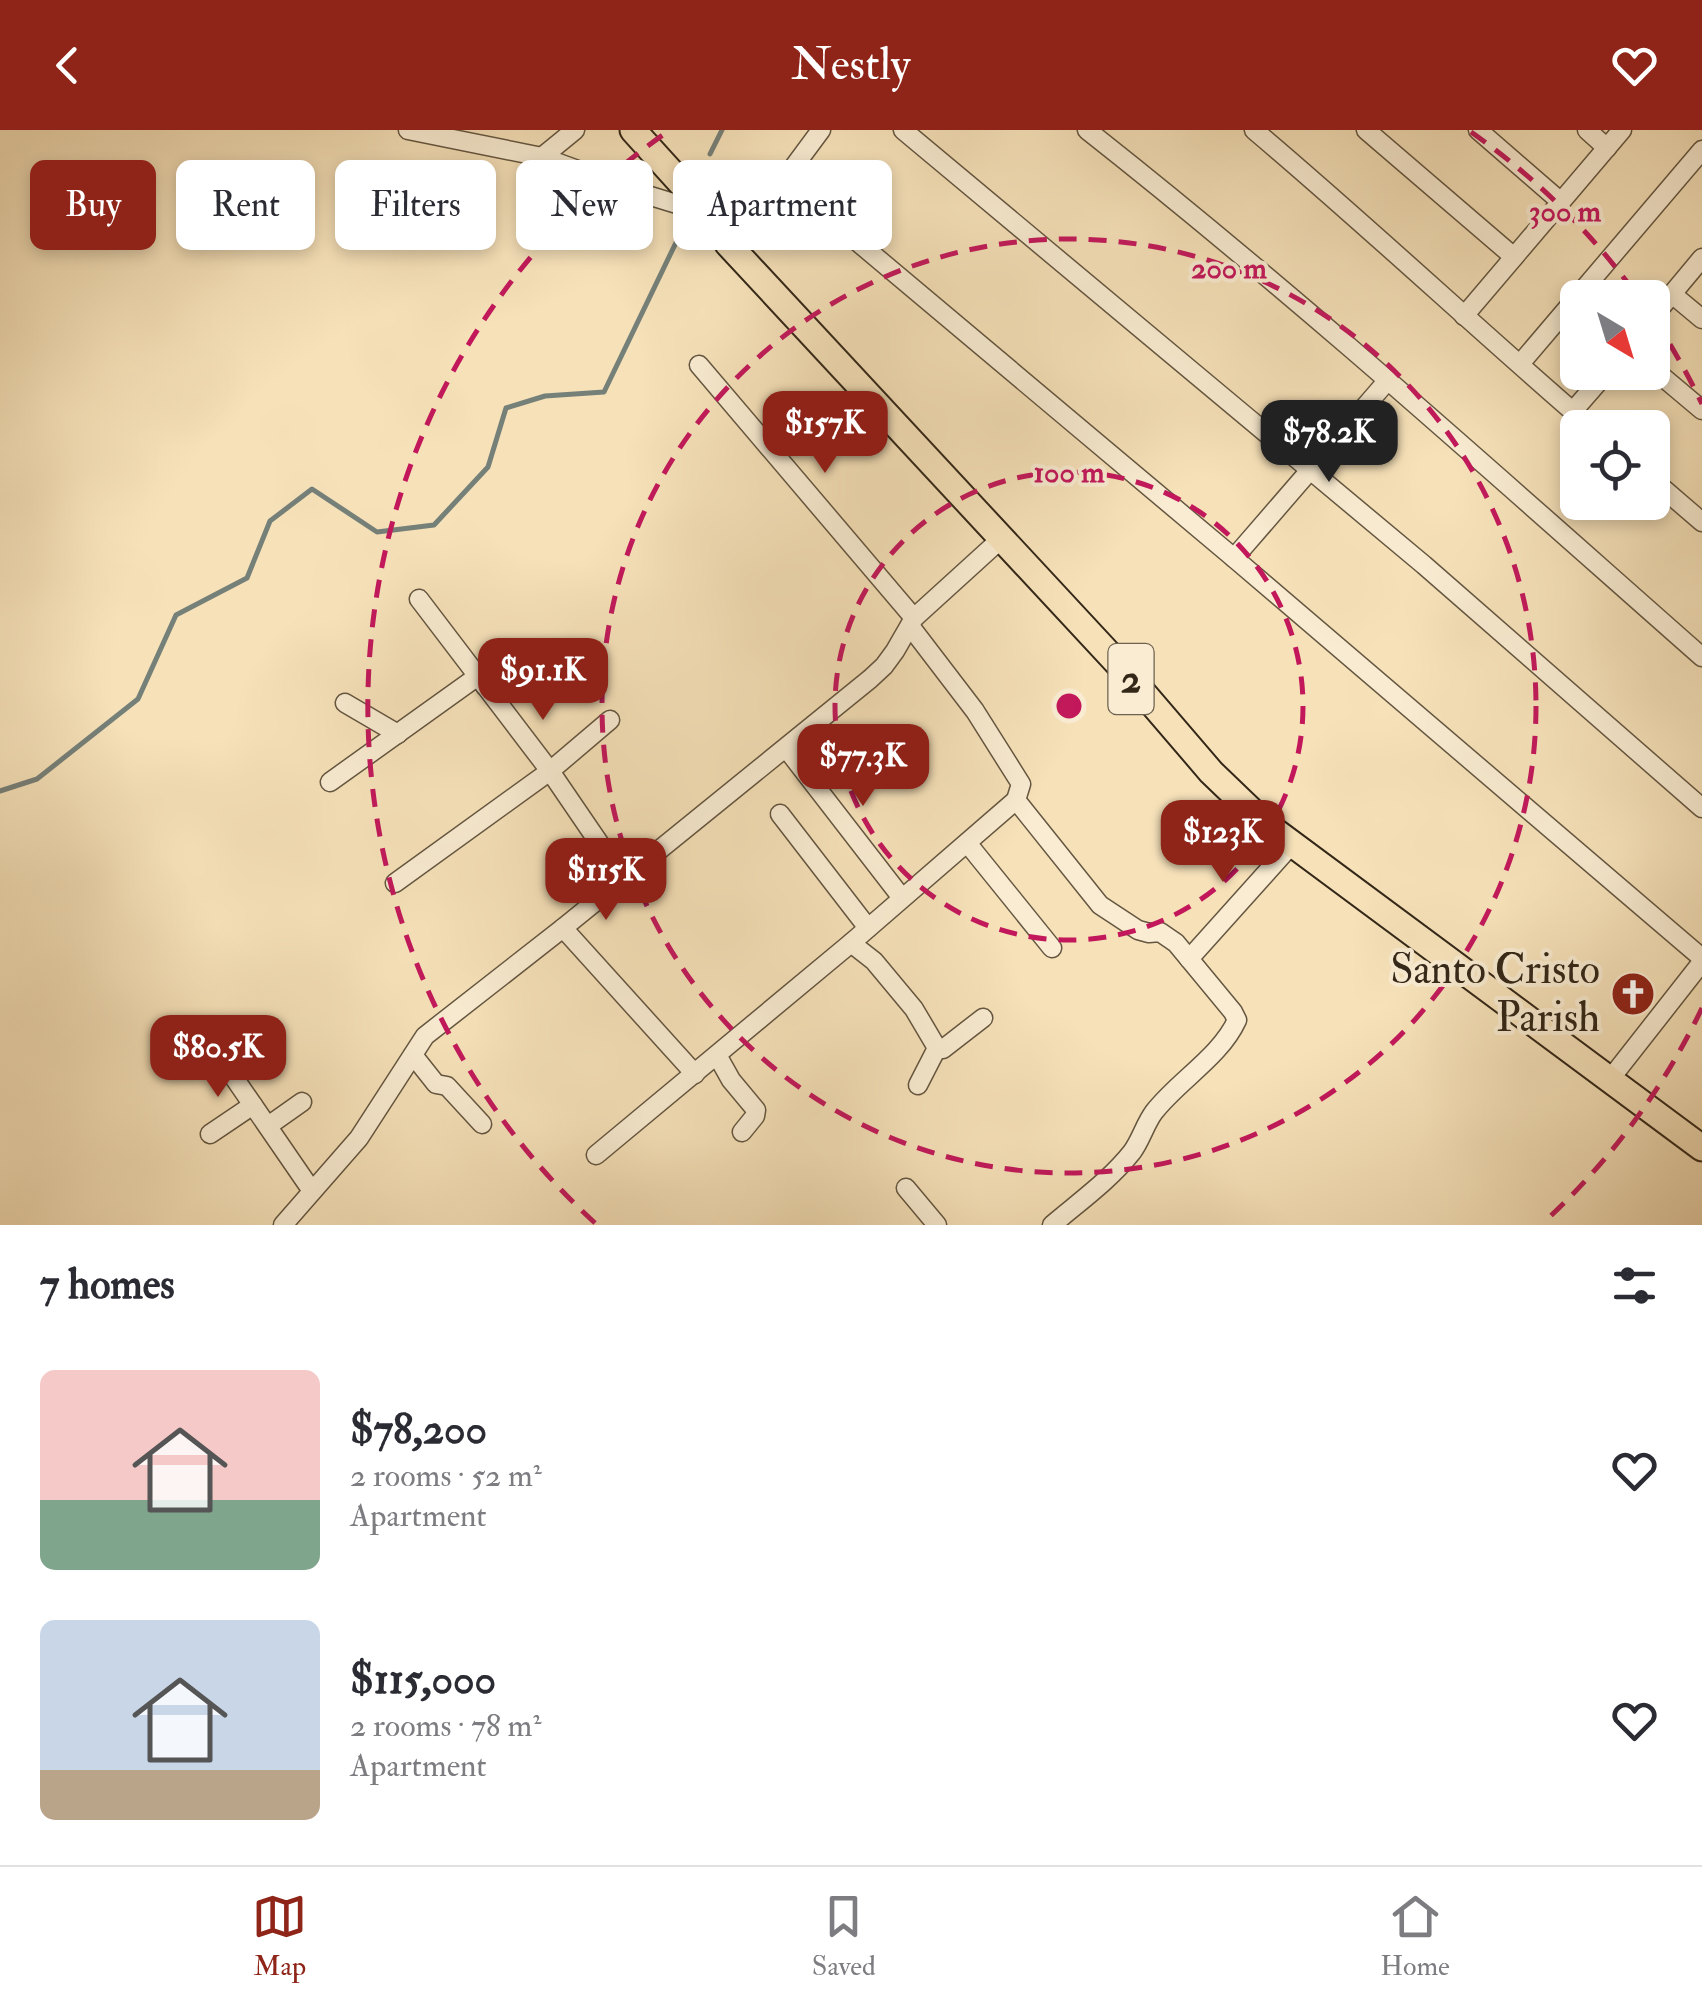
<!DOCTYPE html>
<meta charset="utf-8">
<style>
:root{--surface:#fff;--page:#f2f2f3;--text:#2b2b33;--muted:#7c7c81;--line:#e1e1e2;--accent:#8f2418}
body{margin:0;font-family:"IM FELL Double Pica",serif;background:var(--page);color:var(--text);height:100vh;display:flex;flex-direction:column;font-size:38px;white-space:nowrap}
*{box-sizing:border-box;margin:0}
p{font-size:32px;color:var(--muted)}
.icon{flex:none;width:55px;height:55px;fill:none;stroke:currentColor;stroke-width:2;stroke-linecap:round;stroke-linejoin:round}
.map{position:relative;height:1095px;overflow:hidden}
.panel{display:flex;flex-direction:column;background:var(--surface);flex:1}
.panel>*{flex:none}
.top-card{position:absolute;left:30px;top:30px;width:1000px;height:90px;display:flex;gap:20px}
.needle{width:65px;rotate:142deg}
.controls{position:absolute;left:1560px;top:150px;display:grid;gap:20px}
.controls a{display:grid;place-items:center;width:110px;height:110px;border-radius:15px;background:var(--surface);box-shadow:0 5px 15px #0003;font-size:50px}
.price{position:absolute;translate:-50% -85px;padding:0 22px;border-radius:20px;background:var(--accent);color:#fff;font-size:32px;line-height:65px;filter:drop-shadow(0 2px 5px #0008)}
.price::after{content:'';position:absolute;left:50%;top:60px;width:30px;height:22px;margin-left:-15px;background:inherit;clip-path:polygon(0 0,100% 0,50% 100%)}
.price.on{background:#222;color:#fff}
ul{padding:0;list-style:none}
li{display:flex;align-items:center;gap:30px;height:250px;padding:0 40px}
li span{display:grid;place-items:center;flex:none;width:280px;height:200px;border-radius:15px;color:#555}
li>.icon{margin-inline-start:auto}
span .icon{width:120px;height:120px;fill:#fffc;stroke-width:1}
li b{font-size:42px}
h2{display:flex;justify-content:space-between;align-items:center;height:120px;padding:0 40px;font-size:42px}
.chip{padding:0 35px;border-radius:15px;background:var(--surface);box-shadow:0 5px 15px #0003;font-size:35px;line-height:90px}
.chip.on{background:var(--accent);color:#fff}
header{display:flex;justify-content:space-between;align-items:center;height:130px;padding:0 40px;background:var(--accent);color:#fff;font-size:45px;font-weight:600}
.tab-bar{display:flex;justify-content:space-around;align-items:center;height:140px;border-top:2px solid var(--line);background:var(--surface);font-size:28px;color:var(--muted)}
.tab-bar a{display:grid;justify-items:center;gap:5px}
.tab-bar .on{color:var(--accent)}
.map>svg:first-child{display:block}
</style>
<header><svg class="icon" aria-label="back" viewBox="0 0 24 24"><path d="M15 5l-7 7 7 7"/></svg>Nestly<svg class="icon" aria-label="heart" viewBox="0 0 24 24"><path d="M12 20l-8-8c-3-5 5-10 8-4 3-6 11-1 8 4z"/></svg></header>
<div class="map">
<svg width="1702" height="1095" viewBox="0 0 1702 1095">
<rect width="100%" height="100%" fill="#f6e1b9"/>
<filter id="stains"><feTurbulence type="fractalNoise" baseFrequency=".002" numOctaves="4"/><feColorMatrix values="0 0 0 0 .2 0 0 0 0 .09 0 0 0 0 .02 0 0 0 .5 -.17"/></filter>
<radialGradient id="worn" r=".72"><stop offset=".6" stop-color="#630" stop-opacity="0"/><stop offset="1" stop-color="#630" stop-opacity=".3"/></radialGradient>
<g fill="none" stroke-linecap="round" stroke-linejoin="round">
<g stroke="#758079" stroke-width="5">
<path d="M710,24L722,0"/>
<path d="M0,661L37,649L138,569L176,485L247,448L270,391L312,359L377,402L434,395L488,337L506,278L545,266L604,262L683,98"/>
</g>
<defs>
<g id="minor">
<path d="M408,0L542,27L644,64L706,83"/>
<path d="M903,0L1424,435L1702,678"/>
<path d="M1087,0C1299,167 1499,348 1702,527"/>
<path d="M1254,0C1369,97 1478,200 1592,298"/>
<path d="M1366,0L1514,127"/>
<path d="M1478,0L1561,72"/>
<path d="M1587,0L1607,18"/>
<path d="M542,27L575,0"/>
<path d="M784,50L1234,428L1702,828"/>
<path d="M728,114L784,50L821,0"/>
<path d="M1672,164L1702,189"/>
<path d="M1464,186L1622,0"/>
<path d="M1652,188L1702,128"/>
<path d="M1520,234L1702,20"/>
<path d="M699,235L914,488"/>
<path d="M1652,238L1702,280"/>
<path d="M1573,281L1607,242"/>
<path d="M1652,349L1702,392"/>
<path d="M1234,428L1388,250"/>
<path d="M419,469L550,641L623,748"/>
<path d="M485,556L534,535L551,525"/>
<path d="M345,573L398,604"/>
<path d="M786,618L902,768"/>
<path d="M330,652L478,546"/>
<path d="M1016,670L1100,775L1138,800L1149,803L1160,802L1176,813L1233,882L1237,890C1220,927 1179,950 1154,982C1145,994 1141,1010 1132,1022C1110,1050 1079,1072 1052,1095"/>
<path d="M780,684L868,798"/>
<path d="M968,714L1052,818"/>
<path d="M395,753L550,641L610,590"/>
<path d="M563,798L695,944"/>
<path d="M851,813L874,831L914,879L937,918L943,919L983,888"/>
<path d="M1189,829L1293,713"/>
<path d="M213,917L312,1061"/>
<path d="M413,925L436,954L447,956L482,994"/>
<path d="M717,925L731,950L756,980L755,986L742,1002"/>
<path d="M1611,948L1702,832"/>
<path d="M918,955L937,918"/>
<path d="M268,996L302,972"/>
<path d="M210,1004L253,975"/>
<path d="M596,1025L851,813L1016,670L1021,654L975,581L910,496"/>
<path d="M906,1058L937,1095"/>
<path d="M283,1095L359,1008L425,906L563,798L870,549L884,536L895,521L914,488L1002,408"/>
</g>
<path id="highway" d="M633,0L709,84L728,114L1121,537L1211,642L1264,693L1702,1018"/>
</defs>
<use href="#minor" stroke="#645640" stroke-width="21"/>
<use href="#highway" stroke="#332718" stroke-width="29"/>
<use href="#minor" stroke="#f9ecd2" stroke-width="18"/>
<use href="#highway" stroke="#f6e1b9" stroke-width="25"/>
</g>
<g fill="none" stroke="#c2185b" stroke-width="5" stroke-dasharray="18 12">
<circle cx="1069" cy="576" r="234"/>
<circle cx="1069" cy="576" r="467"/>
<path d="M1702 878A701 701 0 0 1 1543 1093M595 1093A701 701 0 0 1 667 2M1471 2A701 701 0 0 1 1636 164M1654 189A701 701 0 0 1 1702 274"/>
</g>
<defs>
<symbol id="church-disc" viewBox="-11 -11 22 22"><circle r="9.5" fill="#8f2418" stroke="#f9ecd2"/><path d="M-1.2-6h2.4v3.5h3.3v2.4h-3.3V6h-2.4V-.1h-3.3v-2.4h3.3Z" fill="#fff"/></symbol>
</defs>
<g fill-rule="evenodd">
<use href="#church-disc" x="1608" y="839" width="50" height="50"/>
</g>
<g text-anchor="middle" dominant-baseline="central" stroke-width="8" stroke-linejoin="round" paint-order="stroke">
<rect fill="#f9ecd2" stroke="#6e6250" stroke-width="2.5" x="1108.5" y="514" width="45" height="70" rx="8"/>
<g font-size="40" font-weight="bold" fill="#332718">
<text x="1131" y="549">2</text>
</g>
<g font-size="42" fill="#332718" stroke="#f9ecd2" text-anchor="end">
<text x="1600" y="840">Santo Cristo<tspan x="1600" dy="48">Parish</tspan></text>
</g>
</g>
<circle cx="1069" cy="576" r="15" fill="#c2185b" stroke="#f9ecd2" stroke-width="5"/>
<g font-size="30" text-anchor="middle" font-weight="bold" fill="#c2185b" stroke="#f9ecd2" stroke-width="8" stroke-linejoin="round" paint-order="stroke">
<text x="1565" y="91">300 m</text>
<text x="1229" y="148">200 m</text>
<text x="1069" y="352">100 m</text>
</g>
<rect width="100%" height="100%" filter="url(#stains)"/>
<rect width="100%" height="100%" fill="url(#worn)"/>
</svg>
<div class="controls">
<a><svg class="needle" viewBox="-14 -14 28 28"><path d="M0-13l5 13h-10z" fill="#e53935"/><path d="M0 13l5-13h-10z" fill="#7c7c81"/></svg></a>
<a><svg class="icon" aria-label="locate" viewBox="0 0 24 24"><circle cx="12" cy="12" r="6"/><path d="M12 2v4M12 18v4M2 12h4M18 12h4"/></svg></a>
</div>
<b class="price" style="left:825px;top:346px">$157K</b>
<b class="price on" style="left:1329px;top:355px">$78.2K</b>
<b class="price" style="left:543px;top:593px">$91.1K</b>
<b class="price" style="left:863px;top:679px">$77.3K</b>
<b class="price" style="left:1223px;top:755px">$123K</b>
<b class="price" style="left:606px;top:793px">$115K</b>
<b class="price" style="left:218px;top:970px">$80.5K</b>
<div class="top-card">
<a class="chip on">Buy</a>
<a class="chip">Rent</a>
<a class="chip">Filters</a>
<a class="chip">New</a>
<a class="chip">Apartment</a>
</div>
</div>
<section class="panel">
<h2>7 homes<svg class="icon" aria-label="filters" viewBox="0 0 24 24"><path d="M4 7h16M4 17h16"/><circle cx="9" cy="7" r="2"/><circle cx="15" cy="17" r="2"/></svg></h2>
<ul>
<li><span style="background:linear-gradient(#f6c9c9 65%,#7fa58c 0)"><svg class="icon" aria-label="home" viewBox="0 0 24 24"><path d="M3 11l9-7 9 7M6 9v11h12V9"/></svg></span><div><b>$78,200</b><p>2 rooms · 52 m²</p><p>Apartment</p></div><svg class="icon" aria-label="heart" viewBox="0 0 24 24"><path d="M12 20l-8-8c-3-5 5-10 8-4 3-6 11-1 8 4z"/></svg></li>
<li><span style="background:linear-gradient(#c9d6e8 75%,#b9a48a 0)"><svg class="icon" aria-label="home" viewBox="0 0 24 24"><path d="M3 11l9-7 9 7M6 9v11h12V9"/></svg></span><div><b>$115,000</b><p>2 rooms · 78 m²</p><p>Apartment</p></div><svg class="icon" aria-label="heart" viewBox="0 0 24 24"><path d="M12 20l-8-8c-3-5 5-10 8-4 3-6 11-1 8 4z"/></svg></li>
</ul>
</section>
<nav class="tab-bar">
<a class="on"><svg class="icon" aria-label="map" viewBox="0 0 24 24"><path d="M3 6l6-2 6 2 6-2v14l-6 2-6-2-6 2zM9 4v14M15 6v14"/></svg>Map</a>
<a><svg class="icon" aria-label="saved" viewBox="0 0 24 24"><path d="M7 4h10v16l-5-4-5 4z"/></svg>Saved</a>
<a><svg class="icon" aria-label="home" viewBox="0 0 24 24"><path d="M3 11l9-7 9 7M6 9v11h12V9"/></svg>Home</a>
</nav>
